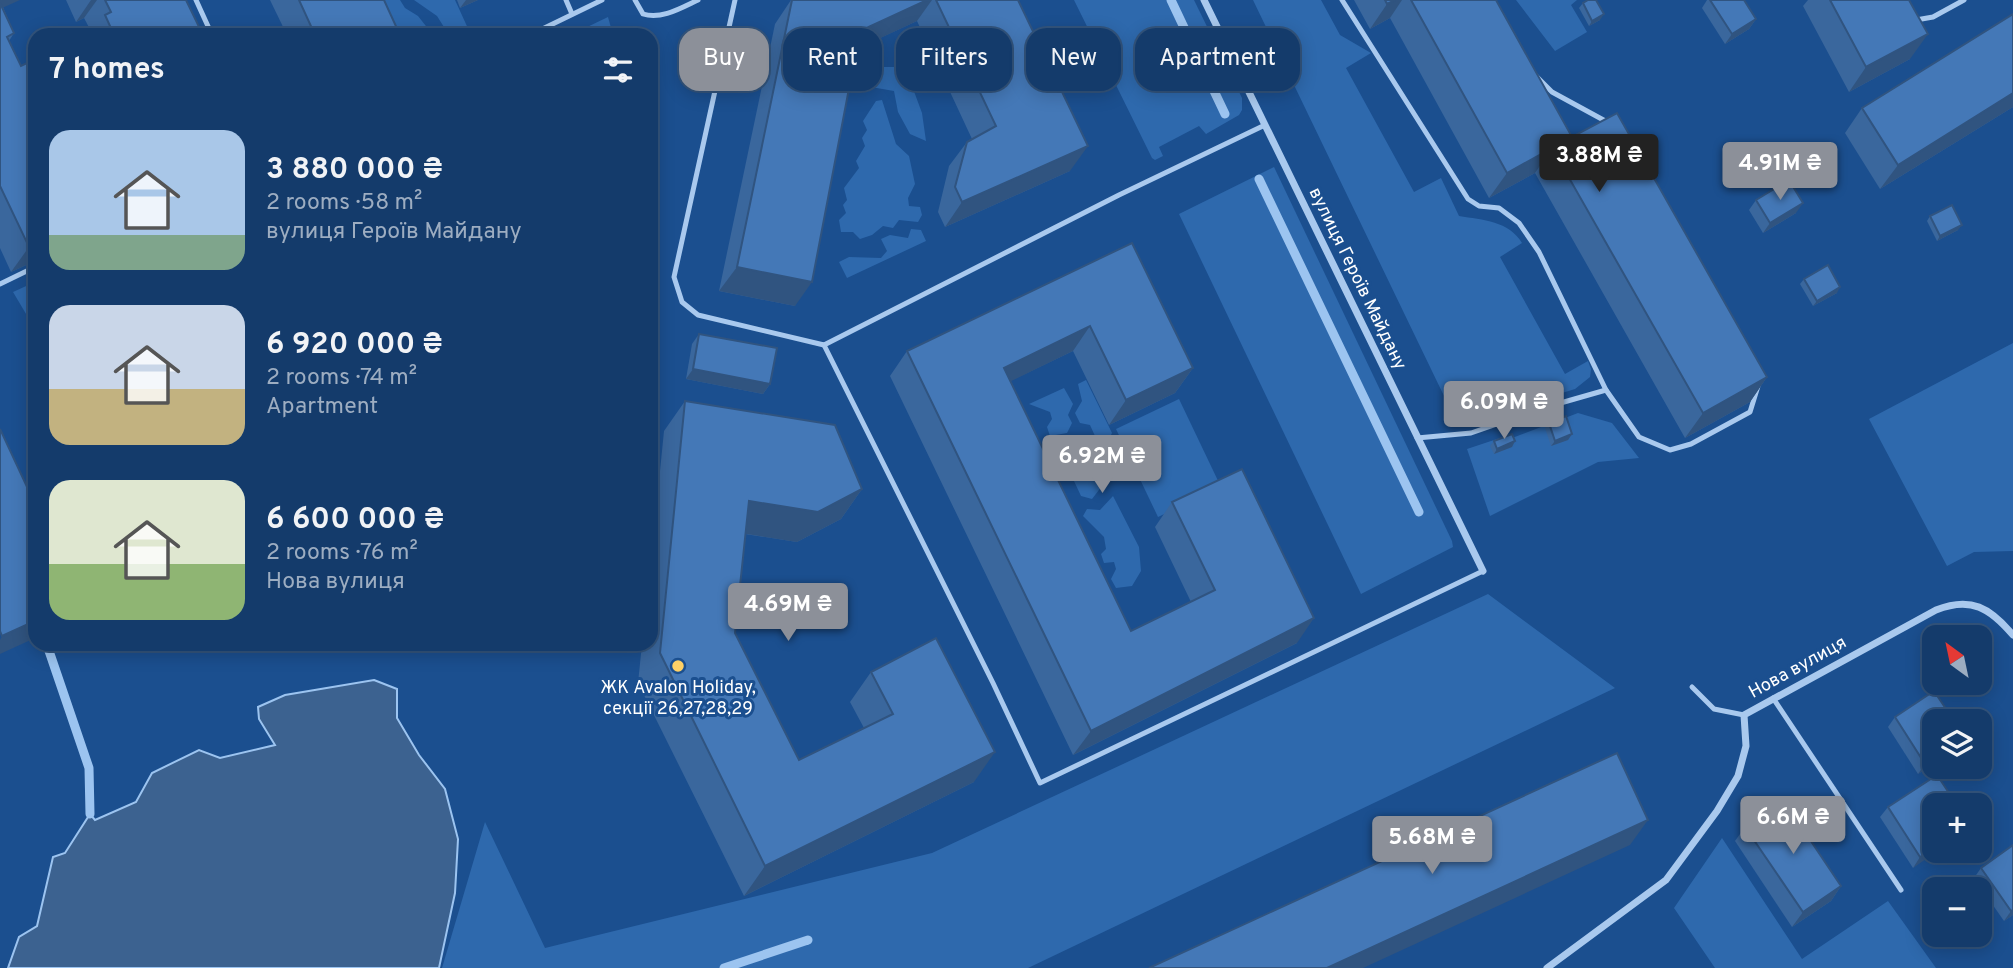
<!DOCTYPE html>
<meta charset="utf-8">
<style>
:root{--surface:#143b6b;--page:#1d4271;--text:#f1f3f6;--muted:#9dadc1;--line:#33557e;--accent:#8c9099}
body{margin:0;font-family:Overpass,sans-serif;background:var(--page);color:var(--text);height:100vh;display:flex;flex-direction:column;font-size:26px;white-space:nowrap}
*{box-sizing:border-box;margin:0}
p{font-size:23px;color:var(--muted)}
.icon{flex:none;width:38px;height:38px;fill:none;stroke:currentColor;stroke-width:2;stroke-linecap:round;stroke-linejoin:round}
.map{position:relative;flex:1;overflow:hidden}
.sheet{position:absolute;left:28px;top:28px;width:630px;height:623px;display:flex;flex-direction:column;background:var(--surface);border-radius:21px;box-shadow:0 4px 18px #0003,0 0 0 2px var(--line)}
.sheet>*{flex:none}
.top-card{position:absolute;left:679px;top:28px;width:665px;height:63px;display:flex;gap:14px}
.needle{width:46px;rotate:327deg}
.controls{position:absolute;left:1922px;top:625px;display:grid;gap:14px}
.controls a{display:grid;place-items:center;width:70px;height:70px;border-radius:14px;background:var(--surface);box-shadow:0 4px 18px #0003,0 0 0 2px var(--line);font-size:35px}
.price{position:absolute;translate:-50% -60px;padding:0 16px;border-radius:7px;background:var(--accent);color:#fff;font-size:23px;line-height:46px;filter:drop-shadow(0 2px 4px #0008)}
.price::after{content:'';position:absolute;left:50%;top:42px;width:21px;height:16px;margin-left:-10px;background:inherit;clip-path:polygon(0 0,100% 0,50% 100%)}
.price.current{background:#222;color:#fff}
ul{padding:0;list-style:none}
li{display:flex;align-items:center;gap:21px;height:175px;padding:0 21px}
li span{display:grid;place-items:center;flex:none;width:196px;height:140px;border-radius:21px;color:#555}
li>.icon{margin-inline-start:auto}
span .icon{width:84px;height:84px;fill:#fffc;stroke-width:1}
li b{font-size:30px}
h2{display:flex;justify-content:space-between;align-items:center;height:84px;padding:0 21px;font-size:30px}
.chip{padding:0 24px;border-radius:21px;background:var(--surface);box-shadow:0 4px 18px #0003,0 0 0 2px var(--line);font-size:24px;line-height:63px}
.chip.current{background:var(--accent);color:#fff}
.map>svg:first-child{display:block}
</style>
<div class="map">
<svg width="2013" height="968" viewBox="0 0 2013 968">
<rect width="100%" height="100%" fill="#1b4f8f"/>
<g fill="#2e69ad">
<path d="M367,0H400L405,8L418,16L433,35H384Z"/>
<path d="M414,0H455L471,35H449L437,16Z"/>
<path d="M1074,0H1194L1242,98V110L1239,115L1206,134L1199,126L1159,147L1163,156L1155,160L1152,158Z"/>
<path d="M1253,0H1321L1340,35L1371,53L1346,68L1414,192L1441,178L1459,216C1483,220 1509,221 1522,243L1500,257L1565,374L1588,361L1591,369L1590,377L1575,389L1458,425Z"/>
<path d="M1516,0H1577L1571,5L1587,32L1555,51Z"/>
<path d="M608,17L613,35H585L583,29Z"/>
<path d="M872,67H905L922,113L926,141L910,134L898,112L894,91L871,87L876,74Z"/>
<path d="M882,100L896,144L909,156L915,184L908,198L909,206L920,207L922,215L918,222L899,220L893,228L883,226L872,235L860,239L853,232H841L839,220L846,213L843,205L847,200L844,188L859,168L856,161L865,146L862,138L867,130L863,121L876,101Z"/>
<path d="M1274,167L1452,541L1453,547L1361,594L1179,214Z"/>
<path d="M911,229L921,230L926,241L847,278L839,262L849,257L881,258L887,251L881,239L890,235L908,238Z"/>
<path d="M35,282V329L13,292Z"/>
<path d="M2013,343V551L1974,552L1947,566L1869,419Z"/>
<path d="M1086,380L1112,433L1110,437L1095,436L1090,425L1080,423L1075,413L1082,401L1078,384Z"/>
<path d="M1064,388L1073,404L1068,415L1072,423L1067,433L1050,436L1047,427L1052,419L1050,412L1029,404Z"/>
<path d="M1179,399L1221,487L1158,517L1116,429Z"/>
<path d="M1578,413L1612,423L1639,458L1598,462L1490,516L1467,449L1506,436L1512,438Z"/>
<path d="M1086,440L1101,454L1097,474L1102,486L1092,499L1081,496L1074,481L1064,476L1071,468L1078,466L1081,459L1067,450L1069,441Z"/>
<path d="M1113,496L1139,547L1141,571L1132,586L1116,588L1111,579L1116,569L1114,562L1104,563L1101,554L1106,549L1104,537L1083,516L1087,509L1100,510Z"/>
<path d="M1488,594L1615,688L1028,968H442L485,822L545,948L932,853Z"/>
<path d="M1722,838L1802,959L1888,901L1936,968H1715L1674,908Z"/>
</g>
<path fill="#3c6290" stroke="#9cc4f0" stroke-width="2" d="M374,680L397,689V718L419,755L445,789L458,839L455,893L439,968H8L19,937L37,926L53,857L65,853L90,814L95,820L136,802L152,773L199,750L220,758L275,745L259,719L258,707L285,695Z"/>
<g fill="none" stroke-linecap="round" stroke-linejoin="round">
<g stroke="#9cc4f0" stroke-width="9">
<path d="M1171,0L1225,114"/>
<path d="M1259,179L1419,512"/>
<path d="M47,645L89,768L90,814"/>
<path d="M724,968L808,940"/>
</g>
<g stroke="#a9c9ee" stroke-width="5">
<path d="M196,0L212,35"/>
<path d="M566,0L572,14"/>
<path d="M635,0L643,14C661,20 681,8 698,0"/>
<path d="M735,0L674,277L682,302L698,315L824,345"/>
<path d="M1342,0L1468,199L1479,206L1499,208L1519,223L1539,252L1606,390L1639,437L1670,450L1691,444L1750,412L1758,386"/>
<path d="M1916,20L1933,17L1964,0"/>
<path d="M530,35L602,0"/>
<path d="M1535,75L1552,92L1609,123"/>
<path d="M1265,125L1119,195L824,345L993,683L1040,783L1483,571"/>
<path d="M0,284L35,267"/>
<path d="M1417,438L1471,433L1543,408L1606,390"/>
<path d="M1692,687L1714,709L1744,715"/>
<path d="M1773,698L1901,890"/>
</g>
<g stroke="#a9c9ee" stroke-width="7">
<path d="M1204,0L1483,571"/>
<path d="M1547,968L1666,880L1717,811L1738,776L1746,746L1744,715L1936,610C1971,596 1990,608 2013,635"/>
</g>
</g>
<g fill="#3a679d">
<path d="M0,0L14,33L9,41L21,66L35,81V261L11,272L0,248Z"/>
<path d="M66,0H186L203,35H91L92,33L84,18L76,22Z"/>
<path d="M270,0H384L400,35H287Z"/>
<path d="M457,0H478L460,8Z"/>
<path d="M791,0H1018L1070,171L945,227L938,212L949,166L967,142L972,139L917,21L856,49L795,306L719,291L775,24Z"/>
<path d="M1354,0H1496L1572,137L1767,377L1750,402L1685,438L1535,173L1489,198L1390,18L1370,29Z"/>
<path d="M1707,0H1744L1756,19L1749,29L1725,44L1702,8Z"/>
<path d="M1808,0H1909L1910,59L1849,92L1803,6Z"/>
<path d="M1583,3L1600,20L1589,26L1579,8Z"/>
<path d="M2013,14V107L1880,189L1845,133L1862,108Z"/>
<path d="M1756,200L1796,213L1763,233L1749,210Z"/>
<path d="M1930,216L1958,230L1937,241L1927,221Z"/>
<path d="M1132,243L1193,368L1175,393L1109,425L1073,351L1010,381L1131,631L1191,602L1155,527L1172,502L1297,643L1073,755L890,376L907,351Z"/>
<path d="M1804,279L1837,293L1813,306L1800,284Z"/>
<path d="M699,334L770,384L763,394L686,379L692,344Z"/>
<path d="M685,401L862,489L841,519L797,542L745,534L735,633L799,760L864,728L850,702L871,672L974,782L744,896L638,683L642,644H651V561L664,431Z"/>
<path d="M1549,423L1572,434L1568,440L1551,446L1545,428Z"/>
<path d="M1494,441H1515L1512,447L1494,454L1490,446Z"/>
<path d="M1895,717L1934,763L1918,774L1888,727Z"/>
<path d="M1888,807L1934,850L1913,868L1880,817Z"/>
<path d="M1745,827L1841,886L1831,901L1792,927L1735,841Z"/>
<path d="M2013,845V915L2004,921L1974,878L1981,868Z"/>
</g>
<g fill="#305480">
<path d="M0,0H20L0,9Z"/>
<path d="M91,0H97L84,18L76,22Z"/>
<path d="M466,0H478L460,8Z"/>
<path d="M927,0H932L917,21L842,56L860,31Z"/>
<path d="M1395,0H1402L1390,18L1370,29L1387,4Z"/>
<path d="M1604,14L1600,20L1589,26L1592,21Z"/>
<path d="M1756,19L1749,29L1725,44L1732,34Z"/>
<path d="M1928,34L1910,59L1849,92L1866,67Z"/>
<path d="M2013,93V107L1880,189L1898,165Z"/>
<path d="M1088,146L1070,171L945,227L962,202Z"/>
<path d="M1552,148L1535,173L1489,198L1507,173Z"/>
<path d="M1803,203L1796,213L1763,233L1770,223Z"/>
<path d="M1962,225L1958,230L1937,241L1940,236Z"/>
<path d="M35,244V261L11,272L29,247Z"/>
<path d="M737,267L812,282L795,306L719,291Z"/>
<path d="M1840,287L1837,293L1813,306L1817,301Z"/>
<path d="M1090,326L1073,351L987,393L1004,368Z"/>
<path d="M1193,368L1175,393L1109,425L1126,400Z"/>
<path d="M693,369L770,384L763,394L686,379Z"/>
<path d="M1767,377L1750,402L1685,438L1703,413Z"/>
<path d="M1572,434L1568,440L1551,446L1555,441Z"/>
<path d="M1515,441L1512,447L1494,454L1497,449Z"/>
<path d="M862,489L841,519L797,542L728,531L749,501Z"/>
<path d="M1314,618L1297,643L1073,755L1091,731Z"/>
<path d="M35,621V638L0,654V640L2,636Z"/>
<path d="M995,752L974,782L744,896L765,866Z"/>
<path d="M1934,758V763L1918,774L1925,764Z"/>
<path d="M1648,820L1630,845L1363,968H1327Z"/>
<path d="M1934,849V850H1939L1913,868L1920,857Z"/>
<path d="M1841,886L1831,901L1792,927L1803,912Z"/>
<path d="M2013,910V915L2004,921L2011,911Z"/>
</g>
<g fill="#4478b7" stroke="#305480" stroke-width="2">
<path d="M105,0H186L203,35H114L105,15L111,12Z"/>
<path d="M299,0H384L400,35H315Z"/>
<path d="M792,0H927L860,31L812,282L737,267Z"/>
<path d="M936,0H1018L1088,146L962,202L955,187L967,142L996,126Z"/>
<path d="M1385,0H1395L1387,4Z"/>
<path d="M1411,0H1496L1572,137L1617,113L1767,377L1703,413L1552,148L1507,173Z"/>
<path d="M1588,0H1596L1604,14L1592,21L1583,3Z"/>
<path d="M1710,0H1744L1756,19L1732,34Z"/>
<path d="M1830,0H1909L1928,34L1866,67Z"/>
<path d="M0,3L14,33L7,37L21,66L27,63L35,81V244L29,247L0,186Z"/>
<path d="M2013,14V93L1898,165L1862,108Z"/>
<path d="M1789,180L1803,203L1770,223L1756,200Z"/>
<path d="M1952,205L1962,225L1940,236L1930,216Z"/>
<path d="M1132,243L1193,368L1126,400L1090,326L1004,368L1131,631L1215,590L1172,502L1242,469L1314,618L1091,731L907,351Z"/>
<path d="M1828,265L1840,287L1817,301L1804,279Z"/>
<path d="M699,334L777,348L770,384L693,369Z"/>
<path d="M685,401L835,425L862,489L818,512L749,501L735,633L799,760L893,714L871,672L936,638L995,752L765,866L660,653Z"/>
<path d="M1566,416L1572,434L1555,441L1549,423Z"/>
<path d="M0,429L35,504V621L2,636L0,631Z"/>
<path d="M1512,434L1515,441L1497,449L1494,441Z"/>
<path d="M1934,691L1954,721H1934V758L1925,764L1895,717Z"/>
<path d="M1617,753L1648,820L1327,968H1149Z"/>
<path d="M1937,775L1957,805H1934V849L1920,857L1888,807Z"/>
<path d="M1784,801L1841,886L1803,912L1745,827Z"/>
<path d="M2013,845V910L2011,911L1981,868Z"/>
</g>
<circle fill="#ffd166" stroke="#1b4f8f" stroke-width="2.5" cx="678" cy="666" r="7"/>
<g text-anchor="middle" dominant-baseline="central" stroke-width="6" stroke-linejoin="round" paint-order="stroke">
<g font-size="18" fill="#fff" stroke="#1b4f8f">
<text transform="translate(1357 279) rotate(64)">вулиця Героїв Майдану</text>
<text transform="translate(1798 668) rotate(-29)">Нова вулиця</text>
</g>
<g font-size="18" fill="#fff" stroke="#1b4f8f">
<text x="678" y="688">ЖК Avalon Holiday,<tspan x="678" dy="21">секції 26,27,28,29</tspan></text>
</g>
</g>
</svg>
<div class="controls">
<a><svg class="needle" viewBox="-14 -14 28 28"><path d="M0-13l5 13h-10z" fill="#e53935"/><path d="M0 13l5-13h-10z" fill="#9dadc1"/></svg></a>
<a><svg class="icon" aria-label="layers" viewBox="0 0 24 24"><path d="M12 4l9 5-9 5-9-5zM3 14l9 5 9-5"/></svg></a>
<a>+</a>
<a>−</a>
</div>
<b class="price current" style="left:1599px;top:194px">3.88M ₴</b>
<b class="price" style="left:1780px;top:202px">4.91M ₴</b>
<b class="price" style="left:1504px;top:441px">6.09M ₴</b>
<b class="price" style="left:1102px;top:495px">6.92M ₴</b>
<b class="price" style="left:788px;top:643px">4.69M ₴</b>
<b class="price" style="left:1793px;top:856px">6.6M ₴</b>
<b class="price" style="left:1432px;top:876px">5.68M ₴</b>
<div class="top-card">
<a class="chip current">Buy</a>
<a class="chip">Rent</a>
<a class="chip">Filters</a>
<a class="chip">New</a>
<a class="chip">Apartment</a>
</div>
<section class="sheet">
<h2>7 homes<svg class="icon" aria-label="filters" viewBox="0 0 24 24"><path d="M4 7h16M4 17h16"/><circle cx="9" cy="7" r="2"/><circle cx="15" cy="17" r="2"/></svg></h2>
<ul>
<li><span style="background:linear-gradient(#a9c7e8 75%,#7fa58c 0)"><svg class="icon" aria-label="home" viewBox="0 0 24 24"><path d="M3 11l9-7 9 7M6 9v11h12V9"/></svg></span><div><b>3 880 000 ₴</b><p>2 rooms · 58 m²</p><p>вулиця Героїв Майдану</p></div></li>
<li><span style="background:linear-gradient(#c9d6e8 60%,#c2b280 0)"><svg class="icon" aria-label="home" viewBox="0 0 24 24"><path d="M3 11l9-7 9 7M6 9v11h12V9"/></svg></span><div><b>6 920 000 ₴</b><p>2 rooms · 74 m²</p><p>Apartment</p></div></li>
<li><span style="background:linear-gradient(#dfe7d0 60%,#8fb573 0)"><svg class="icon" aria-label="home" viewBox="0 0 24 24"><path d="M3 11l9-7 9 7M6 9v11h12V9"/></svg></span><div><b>6 600 000 ₴</b><p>2 rooms · 76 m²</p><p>Нова вулиця</p></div></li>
</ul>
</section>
</div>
